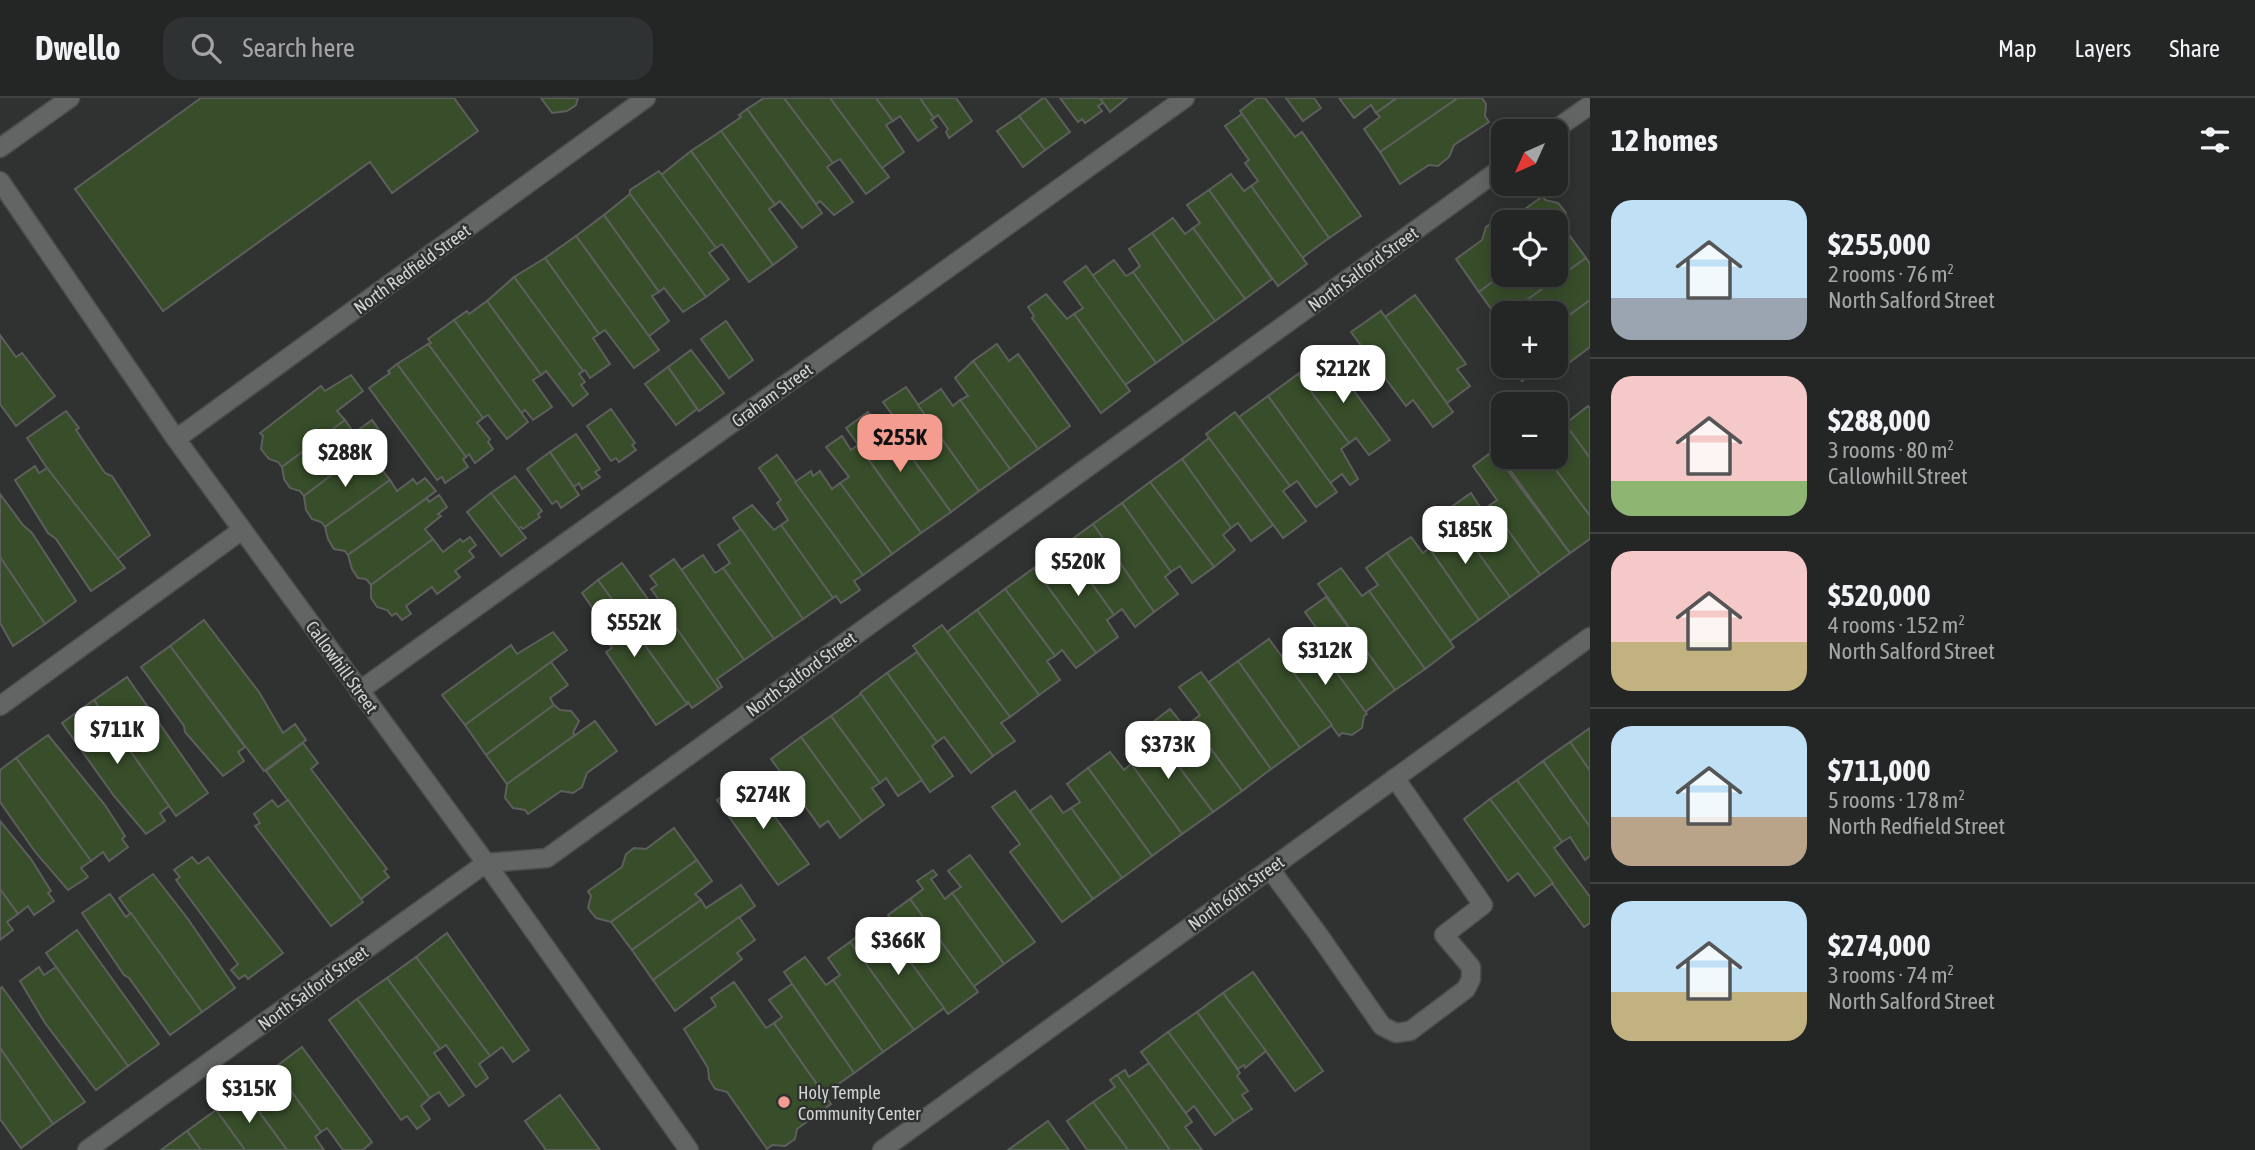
<!DOCTYPE html>
<meta charset="utf-8">
<style>
:root{--surface:#232625;--page:#2f3232;--text:#f1f3f6;--muted:#a3a5a7;--line:#404342;--accent:#f59c91}
body{margin:0;font-family:"Asap Condensed",sans-serif;background:var(--page);color:var(--text);height:100vh;display:flex;flex-direction:column;font-size:26px;white-space:nowrap}
*{box-sizing:border-box;margin:0}
p{font-size:23px;color:var(--muted)}
.icon{flex:none;width:38px;height:38px;fill:none;stroke:currentColor;stroke-width:2;stroke-linecap:round;stroke-linejoin:round}
.map{position:relative;flex:1;overflow:hidden}
.side{display:flex;flex-direction:column;background:var(--surface);width:665px}
.side>*{flex:none}
.needle{width:46px;rotate:225deg}
.controls{position:absolute;left:1491px;top:21px;display:grid;gap:14px}
.controls a{display:grid;place-items:center;width:77px;height:77px;border-radius:14px;background:var(--surface);box-shadow:0 4px 18px #0003,0 0 0 2px var(--line);font-size:35px}
.price{position:absolute;translate:-50% -60px;padding:0 16px;border-radius:14px;background:#fff;color:#222;font-size:23px;line-height:46px;filter:drop-shadow(0 2px 4px #0008)}
.price::after{content:'';position:absolute;left:50%;top:42px;width:21px;height:16px;margin-left:-10px;background:inherit;clip-path:polygon(0 0,100% 0,50% 100%)}
.price.current{background:var(--accent);color:#111}
ul{padding:0;list-style:none}
li{display:flex;align-items:center;gap:21px;height:175px;padding:0 21px}
li+li{border-top:2px solid var(--line)}
li span{display:grid;place-items:center;flex:none;width:196px;height:140px;border-radius:21px;color:#555}
li>.icon{margin-inline-start:auto}
span .icon{width:84px;height:84px;fill:#fffc;stroke-width:1}
li b{font-size:30px}
h2{display:flex;justify-content:space-between;align-items:center;height:84px;padding:0 21px;font-size:30px}
header{display:flex;align-items:center;gap:42px;box-sizing:border-box;height:98px;padding:0 35px;background:var(--surface);border-bottom:2px solid var(--line)}
header strong{font-size:33px}
nav{display:flex;gap:38px;margin-inline-start:auto;font-size:24px}
.search{width:490px;height:63px;background:var(--page);display:flex;align-items:center;gap:18px;box-sizing:border-box;padding:0 24px;border-radius:21px;color:var(--muted);font-size:26px}
main{display:flex;flex:1;min-height:0}
.map>svg:first-child{display:block}
</style>
<header>
<strong>Dwello</strong>
<div class="search"><svg class="icon" aria-label="search" viewBox="0 0 24 24"><circle cx="10" cy="10" r="6"/><path d="M15 15l6 6"/></svg>Search here</div>
<nav><a>Map</a><a>Layers</a><a>Share</a></nav>
</header>
<main>
<div class="map">
<svg width="1590" height="1052" viewBox="0 0 1590 1052">
<rect width="100%" height="100%" fill="#2f3231"/>
<g fill="#384e2a" stroke="#5d5f5c" stroke-width="2">
<path d="M201,0H454L478,33L392,95L370,64L163,213L75,91Z"/>
<path d="M541,0H578L576,7L567,13L552,15Z"/>
<path d="M764,0H784L833,65L827,69L853,104L834,117L820,103L816,106L747,11Z"/>
<path d="M784,0H830L889,79L866,96L840,61L833,65Z"/>
<path d="M830,0H876L893,23L886,27L904,54L882,70Z"/>
<path d="M876,0H920L934,20L931,22L937,29L918,43L900,18L893,23Z"/>
<path d="M920,0H956L972,23L949,40L946,34L948,31L938,17L934,20Z"/>
<path d="M1043,0H1045L1070,34L1045,52L1019,18Z"/>
<path d="M1060,0H1100L1103,5L1098,8L1102,13L1085,25L1082,21L1078,24Z"/>
<path d="M1100,0H1127L1110,14Z"/>
<path d="M1257,0H1265L1295,39L1302,34L1361,118L1329,140L1240,13Z"/>
<path d="M1286,0H1314L1321,10L1303,23Z"/>
<path d="M1339,0H1397L1376,15L1371,7L1354,20Z"/>
<path d="M1397,0H1458L1380,54L1364,31L1380,19L1376,15Z"/>
<path d="M1458,0H1482L1486,6L1485,18L1489,24L1454,47L1449,59L1438,68L1429,67L1400,86L1380,54Z"/>
<path d="M747,11L822,115L802,130L780,103L775,107L721,33L741,19L739,17Z"/>
<path d="M1242,16L1329,140L1302,160L1251,88L1258,83L1245,65L1249,62L1225,28Z"/>
<path d="M1019,18L1045,52L1023,69L997,33Z"/>
<path d="M721,33L775,107L769,111L797,149L773,167L691,53Z"/>
<path d="M691,53L773,167L749,184L722,146L716,150L661,77Z"/>
<path d="M659,73L716,150L709,155L729,181L706,199L630,96V92Z"/>
<path d="M1231,76L1244,93L1251,88L1307,166L1278,188L1209,92Z"/>
<path d="M1209,92L1272,181L1245,201L1193,130L1200,125L1187,107Z"/>
<path d="M630,96L706,199L683,214L664,190L659,194L604,117Z"/>
<path d="M1543,98L1545,102L1558,105L1566,115L1563,128L1565,131L1556,138V124H1503V176L1479,194L1456,161L1482,142L1486,129L1495,123L1507,124Z"/>
<path d="M604,117L659,194L652,198L669,223L649,238L576,138Z"/>
<path d="M1173,120L1185,136L1193,130L1245,201L1215,223L1152,135Z"/>
<path d="M1565,131L1586,160L1517,209L1511,202L1494,215L1479,194L1503,176L1556,177V138Z"/>
<path d="M1152,135L1215,223L1184,245L1133,174L1140,168L1129,151Z"/>
<path d="M576,138L659,252L634,270L605,232L599,236L545,160Z"/>
<path d="M545,160L599,236L593,240L610,266L590,280L585,272L583,273L514,179Z"/>
<path d="M1586,160L1590,166V202L1556,227V215H1521L1517,209Z"/>
<path d="M1114,162L1126,178L1133,174L1184,245L1156,265L1092,178Z"/>
<path d="M1086,168L1156,265L1125,287L1074,216L1083,210L1064,184Z"/>
<path d="M514,179L583,273L579,276L585,284L581,287L588,296L573,308L546,273L541,277L487,203Z"/>
<path d="M1046,196L1067,221L1074,216L1130,293L1101,315L1032,220L1034,218L1028,209Z"/>
<path d="M1415,197L1466,266L1457,271L1470,288L1447,305L1385,219Z"/>
<path d="M1590,202V249L1562,270L1556,261V227Z"/>
<path d="M487,203L541,277L533,282L552,309L533,322L525,312L521,315L454,222L467,213L469,216Z"/>
<path d="M1381,213L1453,314L1433,329L1413,302L1406,308L1351,234Z"/>
<path d="M454,222L528,324L507,341L488,317L483,320L428,246L431,245L428,241Z"/>
<path d="M726,223L753,262L729,280L701,241Z"/>
<path d="M1503,230V256L1491,239Z"/>
<path d="M0,237L16,259L22,255L55,298L16,328L0,306Z"/>
<path d="M428,246L483,320L477,325L490,341L488,344L493,351L475,365L469,356L466,359L397,266Z"/>
<path d="M997,246L1009,263L1018,256L1070,328L1038,351L973,263Z"/>
<path d="M691,252L724,295L699,313L668,269Z"/>
<path d="M1326,255L1390,342L1369,357L1356,340L1349,345L1298,276Z"/>
<path d="M973,263L1038,351L1010,371L960,302L968,298L955,280Z"/>
<path d="M397,266L466,359L463,361L468,369L445,385L442,379L437,382L369,290L390,275L388,273Z"/>
<path d="M1512,268H1543L1522,283Z"/>
<path d="M668,269L697,311L676,327L645,286Z"/>
<path d="M1298,276L1349,345L1341,351L1358,381L1350,387L1342,376L1330,385L1268,298Z"/>
<path d="M351,277L363,293L337,313L345,322L282,369L278,364L269,361L261,351L263,338L260,335L321,288L325,293Z"/>
<path d="M906,289L979,393L951,414L899,342L907,337L883,304Z"/>
<path d="M941,291L953,308L960,302L1010,371L979,393L918,307Z"/>
<path d="M1268,298L1337,394L1316,409L1297,383L1290,388L1239,319Z"/>
<path d="M1588,308L1590,310V360L1565,326Z"/>
<path d="M611,311L635,345L632,347L636,352L619,364L616,360L611,363L587,328Z"/>
<path d="M66,313L79,330L76,332L105,375L112,378L150,437L117,461L47,370L27,340Z"/>
<path d="M868,314L891,347L899,342L951,414L921,435L846,330Z"/>
<path d="M1235,314L1290,388L1283,393L1306,423L1283,440L1206,336Z"/>
<path d="M345,322L354,335L372,322L385,340L368,353L366,351L304,398L300,393L290,390L284,381L282,369Z"/>
<path d="M1565,326L1590,360V418L1550,364L1556,359V333Z"/>
<path d="M576,336L600,371L595,374L600,379L582,391L579,385L574,389L550,354Z"/>
<path d="M842,338L851,352L858,347L921,435L892,456L840,385L849,379L826,349Z"/>
<path d="M1209,340L1273,427L1251,443L1238,425L1231,430L1182,361Z"/>
<path d="M366,351L390,382L325,429L321,424L312,421L306,412L304,398Z"/>
<path d="M1493,353L1570,455L1540,477L1490,407L1497,402L1473,368Z"/>
<path d="M550,354L579,397L561,410L557,403L552,406L527,371Z"/>
<path d="M777,357L863,477L854,483L860,492L841,505L836,498L833,500L781,427L788,422L777,405L781,402L759,370Z"/>
<path d="M1520,359H1533L1541,370L1550,364L1590,418V441L1570,455L1507,368Z"/>
<path d="M1182,361L1231,430L1223,437L1235,452L1214,469L1150,384Z"/>
<path d="M35,368L39,375L47,370L125,470L91,493L56,441L48,435L15,382Z"/>
<path d="M811,373L813,378L820,373L832,391L840,385L892,456L863,477L795,384Z"/>
<path d="M515,378L542,413L538,416L540,419L523,431L521,429L518,431L491,395Z"/>
<path d="M425,380L436,393L348,457L345,453L334,451L328,441L325,429L390,382L397,393L413,381L417,386Z"/>
<path d="M1150,384L1214,469L1192,485L1180,468L1171,474L1122,405Z"/>
<path d="M491,395L526,440L501,458L467,414Z"/>
<path d="M1471,395L1482,412L1490,407L1540,477L1510,499L1447,412Z"/>
<path d="M0,396L23,427L32,435L76,503L45,526L0,459Z"/>
<path d="M439,397L447,409L438,416L441,418L425,431L433,441L371,487L366,481L358,480L352,471L348,457L427,400L429,404Z"/>
<path d="M1122,405L1171,474L1165,479L1178,496L1154,514L1093,426Z"/>
<path d="M752,407L774,432L781,427L833,500L803,521L733,420Z"/>
<path d="M1447,412L1510,499L1479,522L1429,450L1437,444L1425,428Z"/>
<path d="M1093,426L1154,514L1135,529L1122,511L1114,517L1064,447Z"/>
<path d="M741,431L803,521L774,541L723,470L730,465L718,447Z"/>
<path d="M470,439L476,447L469,453L474,459L455,473L460,479L437,496L432,489L406,508L411,516L402,522L396,515L392,518L387,512L377,509L371,500V487L433,441L443,454L460,441L463,444Z"/>
<path d="M1411,439L1423,455L1429,450L1479,522L1450,543L1387,455Z"/>
<path d="M1064,447L1114,517L1107,522L1118,539L1096,555L1034,470Z"/>
<path d="M1387,455L1454,549L1425,571L1369,493L1378,487L1366,470Z"/>
<path d="M703,457L715,475L723,470L774,541L744,562L681,472Z"/>
<path d="M0,459L45,526L13,548L0,525Z"/>
<path d="M674,461L744,562L717,581L722,589L719,591L663,511L665,510L651,491L657,487L650,478Z"/>
<path d="M622,465L658,515L663,511L719,591L692,610L688,604L687,606L598,482Z"/>
<path d="M1034,470L1096,555L1076,570L1062,552L1055,558L1005,491Z"/>
<path d="M1341,470L1362,498L1369,493L1425,571L1395,592L1318,486Z"/>
<path d="M598,482L687,606L656,627L606,554L612,550L600,533L605,528L582,495Z"/>
<path d="M1005,491L1055,558L1047,563L1060,582L1039,597L977,512Z"/>
<path d="M1326,499L1395,592L1365,614L1309,537L1317,531L1305,514Z"/>
<path d="M977,512L1039,597L1010,619L947,534Z"/>
<path d="M204,522L259,594L283,635L295,626L306,642L264,673L170,548Z"/>
<path d="M942,527L1010,619L1001,625L1015,643L993,658L913,548Z"/>
<path d="M553,534L567,552L465,627L442,597L511,547L517,556Z"/>
<path d="M1309,537L1367,616L1364,618L1362,630L1352,637L1342,635L1339,638L1281,558Z"/>
<path d="M1269,541L1332,627L1300,650L1238,563Z"/>
<path d="M170,548L245,649L238,654L244,663L223,678L185,634L184,628L141,569Z"/>
<path d="M917,554L993,658L971,675L944,639L937,644L887,575Z"/>
<path d="M1238,563L1300,650L1271,671L1209,584Z"/>
<path d="M551,564L568,587L550,600L554,607L486,657L465,627Z"/>
<path d="M1201,574L1271,671L1242,693L1191,624L1200,617L1179,589Z"/>
<path d="M887,575L937,644L932,648L953,678L930,694L860,595Z"/>
<path d="M127,579L208,695L176,718L94,602Z"/>
<path d="M861,596L922,682L898,698L886,680L880,685L831,618Z"/>
<path d="M94,602L169,708L160,715L165,723L146,736L114,698L62,625Z"/>
<path d="M554,607L560,612L571,613L579,623L573,635L575,637L507,686L486,657Z"/>
<path d="M1170,611L1184,628L1191,624L1242,693L1213,714L1148,628Z"/>
<path d="M831,618L880,685L872,690L884,707L862,723L801,639Z"/>
<path d="M595,623L617,653L587,675L582,689L573,695L561,693L528,716L525,712L513,710L505,700L507,686Z"/>
<path d="M1148,628L1213,714L1182,736L1131,666L1138,661L1126,644Z"/>
<path d="M1590,630V673L1570,644Z"/>
<path d="M48,637L105,707L125,738L122,741L128,749L109,763L103,754L91,763L16,660Z"/>
<path d="M801,639L862,723L840,740L828,723L820,729L771,661Z"/>
<path d="M1570,644L1590,673V729L1543,663Z"/>
<path d="M303,645L318,665L311,671L387,771L384,773L389,779L361,801L266,673Z"/>
<path d="M1110,654L1124,672L1131,666L1182,736L1152,758L1088,670Z"/>
<path d="M16,660L91,763L81,770L88,779L68,792L36,755L0,704V672Z"/>
<path d="M1543,663L1590,729V758L1585,762L1570,739L1562,744L1517,682Z"/>
<path d="M1088,670L1152,758L1122,780L1071,710L1080,704L1067,686Z"/>
<path d="M749,679L759,693L757,694L809,766L778,787L717,702Z"/>
<path d="M1517,682L1562,744L1554,750L1590,799V825L1584,829L1490,701Z"/>
<path d="M1015,693L1093,801L1062,824L1010,754L1020,746L992,709Z"/>
<path d="M1051,698L1063,715L1071,710L1122,780L1093,801L1030,713Z"/>
<path d="M1490,701L1553,785L1535,798L1518,775L1508,783L1464,721Z"/>
<path d="M272,702L278,709L288,702L363,804L331,828L255,728L260,725L254,716Z"/>
<path d="M0,723L31,761L51,793L48,795L54,803L34,817L28,808L18,816L0,791Z"/>
<path d="M674,730L697,762L611,824L596,820L588,810L591,798L588,793L622,769L626,756L634,750L646,751Z"/>
<path d="M970,757L1035,844L1004,866L952,795L961,789L948,773Z"/>
<path d="M192,759L198,766L208,759L283,855L248,881L245,877L239,881L231,872L238,866L176,782L180,779L174,772Z"/>
<path d="M697,762L712,783L695,796L701,802L632,852L611,824Z"/>
<path d="M933,772L937,777L931,781L945,801L952,795L1004,866L973,889L910,801L923,791L917,783Z"/>
<path d="M153,776L188,821L235,890L202,914L119,800Z"/>
<path d="M741,787L755,808L653,882L632,852L701,802L706,810Z"/>
<path d="M0,791L18,816L7,824L13,832L0,842Z"/>
<path d="M110,796L126,819L131,815L202,914L170,937L129,880L124,877L82,815Z"/>
<path d="M910,801L978,894L948,916L892,839L900,833L888,817Z"/>
<path d="M739,819L755,842L737,855L742,861L675,913L653,882Z"/>
<path d="M872,827L884,844L892,839L944,910L914,932L850,844Z"/>
<path d="M77,832L159,946L128,968L46,855Z"/>
<path d="M447,835L529,952L513,964L502,949L490,958L416,859Z"/>
<path d="M850,844L914,932L883,954L833,882L840,877L828,860Z"/>
<path d="M416,859L490,958L479,966L488,980L476,989L446,947L440,951L387,880Z"/>
<path d="M805,859L826,887L833,882L883,954L854,975L784,874Z"/>
<path d="M39,869L44,877L56,869L128,968L96,992L45,925L20,883Z"/>
<path d="M1253,874L1323,973L1295,993L1223,895Z"/>
<path d="M387,880L440,951L434,955L464,997L449,1008L439,994L430,1000L357,901Z"/>
<path d="M734,884L766,930L774,925L831,1006L797,1031L795,1041L785,1048L772,1047L767,1051L727,994L715,991L709,981L708,970L684,931L716,908L711,900Z"/>
<path d="M792,886L854,975L824,996L774,925L782,919L769,902Z"/>
<path d="M2,889L85,1004L53,1026L0,950V891Z"/>
<path d="M1223,895L1266,953L1245,970L1244,967L1238,971L1197,914Z"/>
<path d="M357,901L430,1000L421,1008L430,1021L417,1031L407,1018L401,1022L329,922Z"/>
<path d="M1197,914L1240,975L1237,978L1248,993L1242,997L1252,1011L1234,1023L1168,934Z"/>
<path d="M1168,934L1234,1023L1215,1037L1194,1008L1186,1015L1141,954Z"/>
<path d="M302,949L372,1044L363,1052H343L327,1030L321,1034L274,970Z"/>
<path d="M0,950L53,1026L21,1050L0,1021Z"/>
<path d="M1149,965L1192,1024L1185,1029L1202,1052H1170L1117,977L1125,972L1129,979Z"/>
<path d="M274,970L321,1034L315,1039L324,1052H287L243,992Z"/>
<path d="M1117,977L1170,1052H1128L1093,1004L1115,989L1110,982Z"/>
<path d="M243,992L287,1052H245L216,1012Z"/>
<path d="M560,997L600,1052H546L525,1023Z"/>
<path d="M1093,1004L1128,1052H1087L1067,1023Z"/>
<path d="M216,1012L245,1052H201L187,1033Z"/>
<path d="M1048,1023L1069,1052H1008Z"/>
<path d="M187,1033L201,1052H161Z"/>
</g>
<g fill="none" stroke-linecap="round" stroke-linejoin="round">
<defs>
<path id="lane" d="M1270,771L1318,836L1382,928L1396,935L1410,933L1466,891L1471,881V869L1444,837L1483,807L1395,680"/>
<g id="street">
<path d="M1553,33L1590,7"/>
<path d="M0,50L70,0"/>
<path d="M0,83L176,341L486,765L689,1052"/>
<path d="M176,341L646,0"/>
<path d="M359,593L1185,0"/>
<path d="M0,608L242,432"/>
<path d="M87,1052L486,765L547,760L1503,69"/>
</g>
<path id="secondary" d="M882,1052L1590,539"/>
</defs>
<use href="#lane" stroke="#4b4e4d" stroke-width="21"/>
<use href="#street" stroke="#4b4e4d" stroke-width="21"/>
<use href="#secondary" stroke="#4b4e4d" stroke-width="21"/>
<use href="#lane" stroke="#626563" stroke-width="18"/>
<use href="#street" stroke="#626563" stroke-width="18"/>
<use href="#secondary" stroke="#626563" stroke-width="18"/>
</g>
<circle fill="#f59c91" stroke="#2f3231" stroke-width="2.5" cx="784" cy="1004" r="7"/>
<g text-anchor="middle" dominant-baseline="central" stroke-width="5" stroke-linejoin="round" paint-order="stroke">
<g font-size="18" fill="#d2d4d2" stroke="#2f3231">
<text transform="translate(412 171) rotate(-36)">North Redfield Street</text>
<text transform="translate(1363 171) rotate(-36)">North Salford Street</text>
<text transform="translate(772 297) rotate(-36)">Graham Street</text>
<text transform="translate(342 569) rotate(54)">Callowhill Street</text>
<text transform="translate(801 576) rotate(-36)">North Salford Street</text>
<text transform="translate(1236 795) rotate(-36)">North 60th Street</text>
<text transform="translate(313 890) rotate(-36)">North Salford Street</text>
</g>
<g font-size="18" fill="#d2d4d2" stroke="#2f3231" text-anchor="start">
<text x="798" y="994">Holy Temple<tspan x="798" dy="21">Community Center</tspan></text>
</g>
</g>
</svg>
<div class="controls">
<a><svg class="needle" viewBox="-14 -14 28 28"><path d="M0-13l5 13h-10z" fill="#e53935"/><path d="M0 13l5-13h-10z" fill="#a3a5a7"/></svg></a>
<a><svg class="icon" aria-label="locate" viewBox="0 0 24 24"><circle cx="12" cy="12" r="6"/><path d="M12 2v4M12 18v4M2 12h4M18 12h4"/></svg></a>
<a>+</a>
<a>−</a>
</div>
<b class="price" style="left:1343px;top:307px">$212K</b>
<b class="price current" style="left:900px;top:376px">$255K</b>
<b class="price" style="left:345px;top:391px">$288K</b>
<b class="price" style="left:1465px;top:468px">$185K</b>
<b class="price" style="left:1078px;top:500px">$520K</b>
<b class="price" style="left:634px;top:561px">$552K</b>
<b class="price" style="left:1325px;top:589px">$312K</b>
<b class="price" style="left:117px;top:668px">$711K</b>
<b class="price" style="left:1168px;top:683px">$373K</b>
<b class="price" style="left:763px;top:733px">$274K</b>
<b class="price" style="left:898px;top:879px">$366K</b>
<b class="price" style="left:249px;top:1027px">$315K</b>
</div>
<section class="side">
<h2>12 homes<svg class="icon" aria-label="filters" viewBox="0 0 24 24"><path d="M4 7h16M4 17h16"/><circle cx="9" cy="7" r="2"/><circle cx="15" cy="17" r="2"/></svg></h2>
<ul>
<li><span style="background:linear-gradient(#bfe0f5 70%,#9aa5b1 0)"><svg class="icon" aria-label="home" viewBox="0 0 24 24"><path d="M3 11l9-7 9 7M6 9v11h12V9"/></svg></span><div><b>$255,000</b><p>2 rooms · 76 m²</p><p>North Salford Street</p></div></li>
<li><span style="background:linear-gradient(#f6c9c9 75%,#8fb573 0)"><svg class="icon" aria-label="home" viewBox="0 0 24 24"><path d="M3 11l9-7 9 7M6 9v11h12V9"/></svg></span><div><b>$288,000</b><p>3 rooms · 80 m²</p><p>Callowhill Street</p></div></li>
<li><span style="background:linear-gradient(#f6c9c9 65%,#c2b280 0)"><svg class="icon" aria-label="home" viewBox="0 0 24 24"><path d="M3 11l9-7 9 7M6 9v11h12V9"/></svg></span><div><b>$520,000</b><p>4 rooms · 152 m²</p><p>North Salford Street</p></div></li>
<li><span style="background:linear-gradient(#bfe0f5 65%,#b9a48a 0)"><svg class="icon" aria-label="home" viewBox="0 0 24 24"><path d="M3 11l9-7 9 7M6 9v11h12V9"/></svg></span><div><b>$711,000</b><p>5 rooms · 178 m²</p><p>North Redfield Street</p></div></li>
<li><span style="background:linear-gradient(#bfe0f5 65%,#c2b280 0)"><svg class="icon" aria-label="home" viewBox="0 0 24 24"><path d="M3 11l9-7 9 7M6 9v11h12V9"/></svg></span><div><b>$274,000</b><p>3 rooms · 74 m²</p><p>North Salford Street</p></div></li>
</ul>
</section>
</main>
